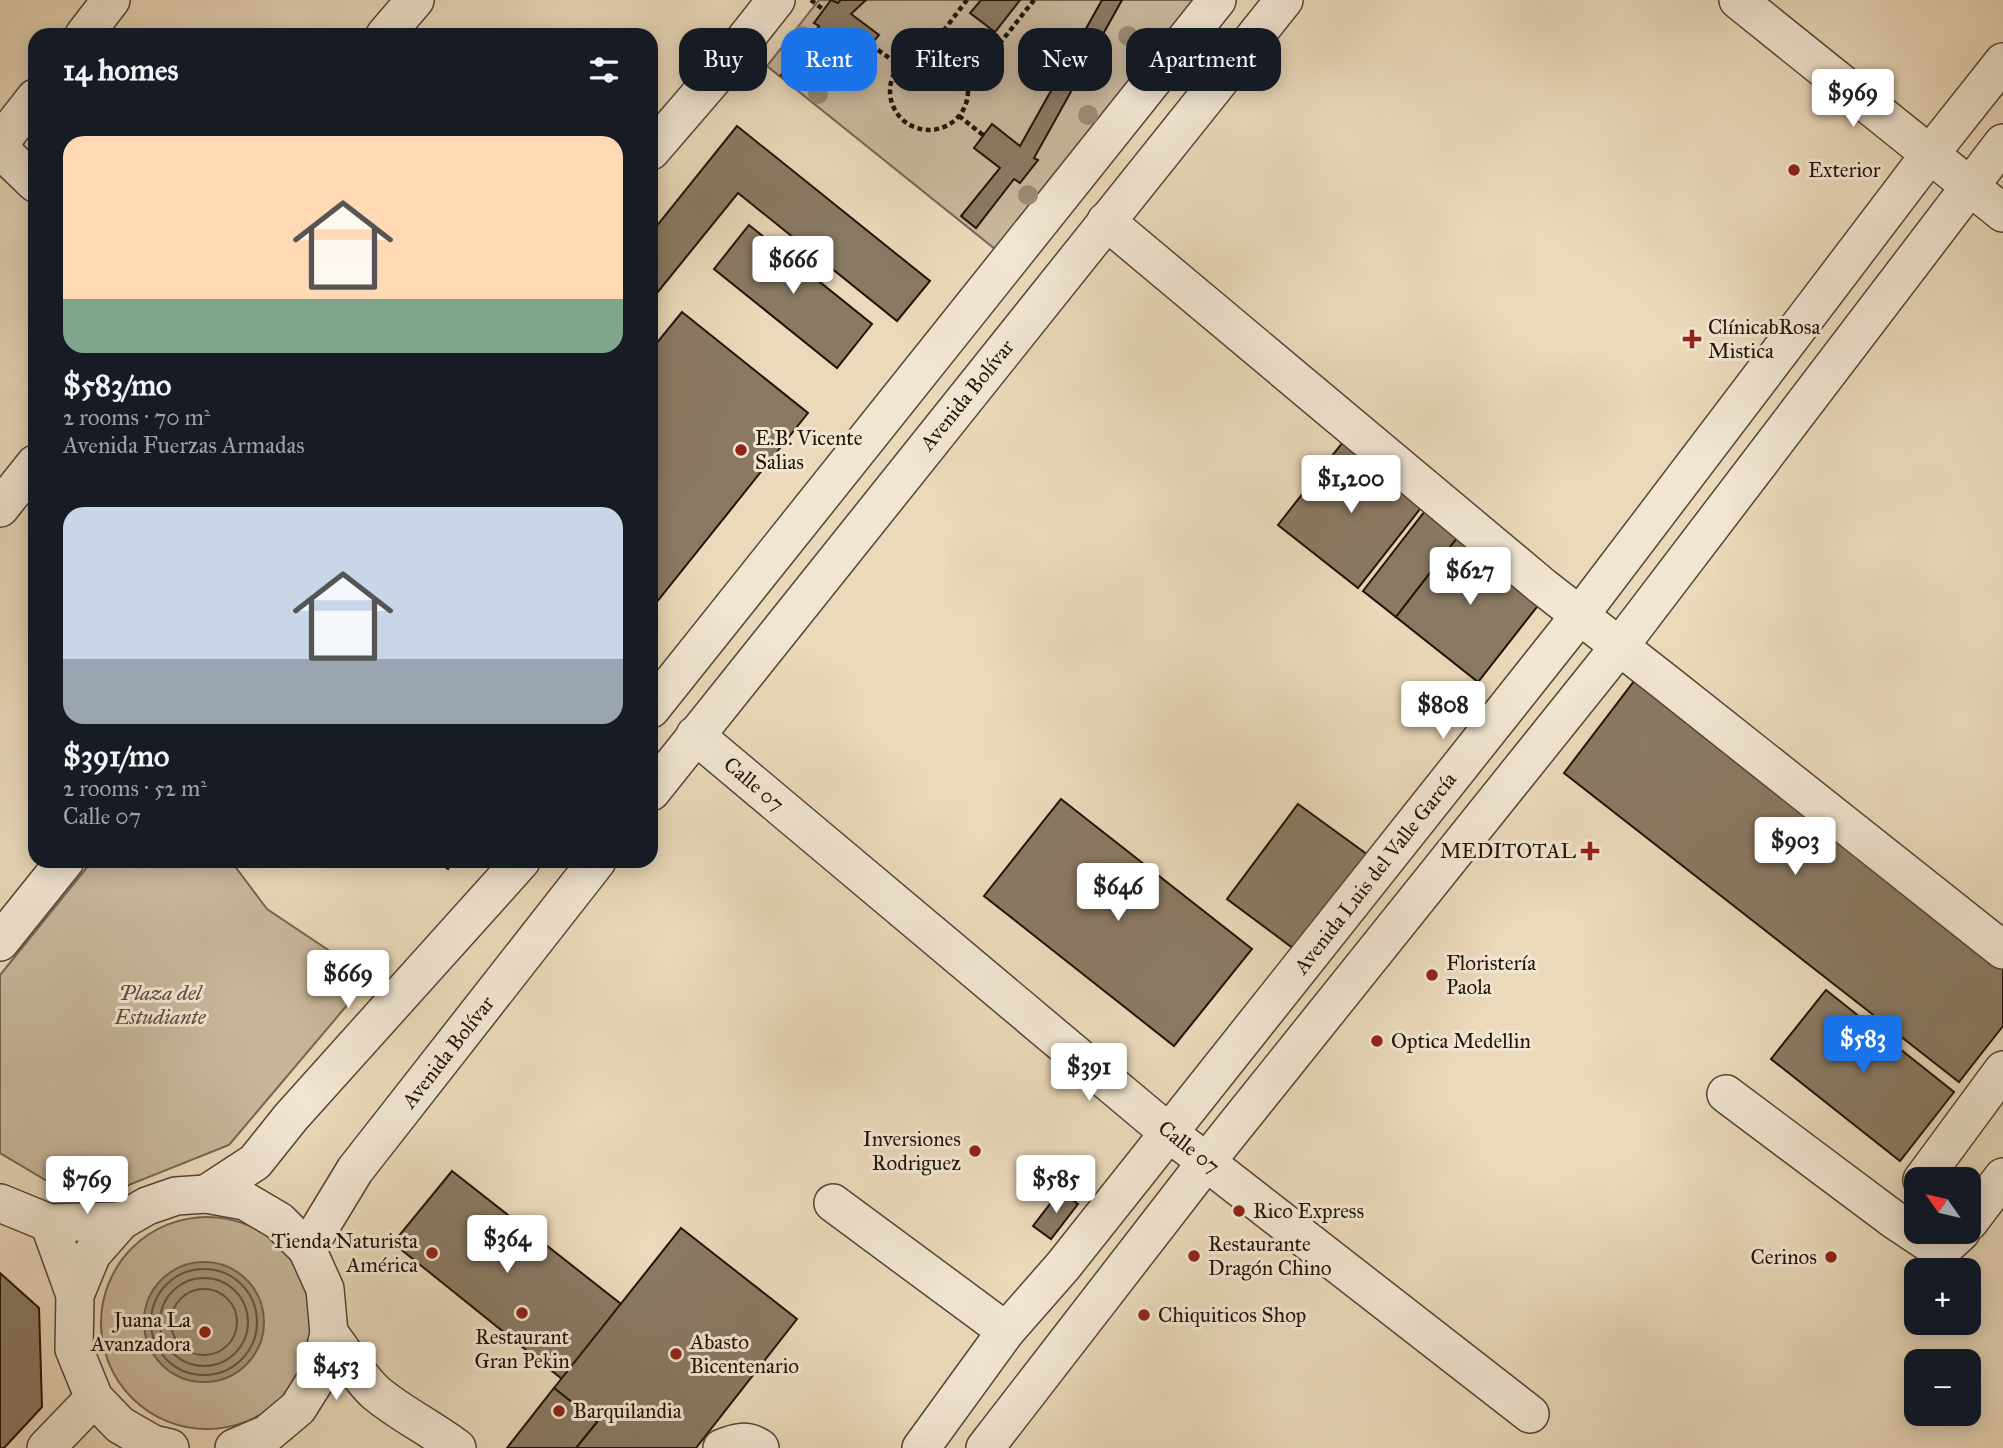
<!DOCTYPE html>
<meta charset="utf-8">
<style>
:root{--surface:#171b24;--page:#20242c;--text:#f1f3f6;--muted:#9ea1a6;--accent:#1a73e8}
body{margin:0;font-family:"IM FELL Great Primer",serif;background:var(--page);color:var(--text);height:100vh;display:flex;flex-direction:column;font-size:26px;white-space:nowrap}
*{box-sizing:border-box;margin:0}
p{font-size:23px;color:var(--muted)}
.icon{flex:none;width:38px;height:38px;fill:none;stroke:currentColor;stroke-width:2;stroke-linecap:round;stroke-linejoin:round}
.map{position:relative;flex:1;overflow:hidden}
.details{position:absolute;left:28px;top:28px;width:630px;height:840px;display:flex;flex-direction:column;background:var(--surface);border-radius:21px;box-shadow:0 4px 18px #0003}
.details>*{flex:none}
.banner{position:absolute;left:679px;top:28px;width:665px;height:63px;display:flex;gap:14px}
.needle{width:46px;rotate:304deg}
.tools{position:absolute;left:1904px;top:1167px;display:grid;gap:14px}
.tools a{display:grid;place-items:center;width:77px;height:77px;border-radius:14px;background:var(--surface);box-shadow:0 4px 18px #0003;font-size:35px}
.price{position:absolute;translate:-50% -60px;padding:0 16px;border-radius:7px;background:#fff;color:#222;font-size:23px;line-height:46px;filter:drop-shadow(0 2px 4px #0008)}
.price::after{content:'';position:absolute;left:50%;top:42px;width:21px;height:16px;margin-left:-10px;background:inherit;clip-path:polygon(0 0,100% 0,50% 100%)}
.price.active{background:var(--accent);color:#fff}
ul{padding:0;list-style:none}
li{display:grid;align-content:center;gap:14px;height:371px;padding:0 35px}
li span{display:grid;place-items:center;height:217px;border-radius:21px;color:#555}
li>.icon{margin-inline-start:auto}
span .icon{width:126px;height:126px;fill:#fffc;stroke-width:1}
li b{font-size:30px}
h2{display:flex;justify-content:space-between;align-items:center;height:84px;padding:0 35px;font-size:30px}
.chip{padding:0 24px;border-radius:21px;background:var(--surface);box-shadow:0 4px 18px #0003;font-size:24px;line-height:63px}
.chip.active{background:var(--accent);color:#fff}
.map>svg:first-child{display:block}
</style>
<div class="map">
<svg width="2003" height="1448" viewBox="0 0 2003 1448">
<rect width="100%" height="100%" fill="#ead9ba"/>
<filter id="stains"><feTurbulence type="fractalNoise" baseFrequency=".00286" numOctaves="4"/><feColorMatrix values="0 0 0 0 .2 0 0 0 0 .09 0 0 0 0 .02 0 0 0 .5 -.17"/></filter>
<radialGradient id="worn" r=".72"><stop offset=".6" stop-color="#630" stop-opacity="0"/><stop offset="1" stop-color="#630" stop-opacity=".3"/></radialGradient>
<g fill="#c8b79c" stroke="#756552" stroke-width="2">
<path d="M819,0H1199L995,249L767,66Z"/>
<path d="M92,861H231L267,909L370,978L229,1145L84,1203L0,1153V975Z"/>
<circle cx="207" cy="1323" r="106"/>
</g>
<circle fill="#a6967d" stroke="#71624e" stroke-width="2" cx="204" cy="1322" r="60"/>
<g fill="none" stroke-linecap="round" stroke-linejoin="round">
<g stroke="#645442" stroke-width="2">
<circle cx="204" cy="1322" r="53"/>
<circle cx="204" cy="1322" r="44"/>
<circle cx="204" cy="1322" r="33"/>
</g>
</g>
<g fill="#8a7a64" stroke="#221307" stroke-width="2">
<path d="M831,0L838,3L841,0H866L851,14L879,35L860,58L835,39L797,87L781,75L819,26L814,23Z"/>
<path d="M981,0H1020L995,32L970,13Z"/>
<path d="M1102,0H1122L1034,158L1038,160L1020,183L1014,179L976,228L961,216L1000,168L974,148L992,124L1020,146Z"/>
<path d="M737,126L930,281L897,321L738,193L657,293L651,288V233Z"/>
<path d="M749,225L872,324L837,368L714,269Z"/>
<path d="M682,312L808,413L652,608L651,350Z"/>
<path d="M1343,442L1424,504L1358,588L1278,525Z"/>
<path d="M1428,507L1461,533L1396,617L1363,591Z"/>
<path d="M1461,533L1544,598L1478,682L1396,617Z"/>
<path d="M1638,676L2003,962V1026L1959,1082L1564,773Z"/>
<path d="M1061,799L1252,949L1174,1046L984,896Z"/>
<path d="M1298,804L1368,855L1294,949L1227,899Z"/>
<path d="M437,861H453L448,869Z"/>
<path d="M1826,990L1954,1092L1900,1161L1771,1059Z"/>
<path d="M452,1171L621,1304L562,1379L393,1243Z"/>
<path d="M1060,1191L1078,1204L1051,1239L1033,1226Z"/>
<path d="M681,1228L797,1319L696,1448H576L597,1422L554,1388Z"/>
<path d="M0,1273L39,1308L42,1407L4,1448H0Z"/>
<path d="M554,1388L597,1422L576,1448H507Z"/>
</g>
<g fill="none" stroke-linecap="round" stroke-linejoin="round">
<defs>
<g id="minor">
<path d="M1738,0L2003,213"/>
<path d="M84,35L111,0"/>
<path d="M385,35L415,0"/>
<path d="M0,143L35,98"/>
<path d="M0,149L35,183"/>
<path d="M651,151L719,72L776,0"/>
<path d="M1106,221L1542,586L1665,682L2003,950"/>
<path d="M0,508L35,464"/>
<path d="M651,709L1217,0"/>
<path d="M695,735L1169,1133L1530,1414"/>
<path d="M651,792L1284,0"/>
<path d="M0,942L65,861"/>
<path d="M1726,1094L1893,1219L1929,1243L1948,1244L1961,1232"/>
<path d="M1922,1180L2003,1070"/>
<path d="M206,1194L255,1162L291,1117L521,861"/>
<path d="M0,1203L49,1223L121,1221"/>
<path d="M833,1203L1006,1331"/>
<path d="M1969,1222L2003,1177"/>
<path d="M49,1223L75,1295"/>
<path d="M307,1249L355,1170L597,861"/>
<path d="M329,1333C342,1350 361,1380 376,1393C401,1414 431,1428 457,1448"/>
<path d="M46,1448L94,1398"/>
<path d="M170,1448L153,1444L120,1425L94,1398L74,1349L75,1295L92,1254L121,1221L147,1206L176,1196L206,1194L245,1201L279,1221L307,1249L325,1289L329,1333L320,1373L298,1408L267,1434L234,1448"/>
<path d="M722,1448C736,1442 747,1439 760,1448"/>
<path d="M921,1448L1006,1331L1063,1266L1580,615L1930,154L2003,62"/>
<path d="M985,1448L1207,1161L1619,647L2003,143"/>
</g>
</defs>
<use href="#minor" stroke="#544434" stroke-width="40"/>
<g stroke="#221307" stroke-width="4.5" stroke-dasharray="5 3.5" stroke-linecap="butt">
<path d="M811,0L824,10"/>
<path d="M871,45L899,65"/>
<path d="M928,51L967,0"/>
<circle cx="929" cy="91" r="39"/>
<path d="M968,84L1034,0"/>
<path d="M959,116L983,135"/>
</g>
<use href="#minor" stroke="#f1e6d2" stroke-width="37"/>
</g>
<g fill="#9c8b74">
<circle cx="802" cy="36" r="10"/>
<circle cx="1128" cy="36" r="10"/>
<circle cx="818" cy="94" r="10"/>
<circle cx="1088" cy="115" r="10"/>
<circle cx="1028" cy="195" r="10"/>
</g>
<g fill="#8f2418" stroke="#f1e6d2" stroke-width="2.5">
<circle cx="1794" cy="170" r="7"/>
<path d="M1688.5 328.5h7v7h7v7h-7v7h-7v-7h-7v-7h7z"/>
<circle cx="741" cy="450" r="7"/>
<path d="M1586.5 840.5h7v7h7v7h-7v7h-7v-7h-7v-7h7z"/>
<circle cx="1432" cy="975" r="7"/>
<circle cx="1377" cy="1041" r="7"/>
<circle cx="975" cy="1151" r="7"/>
<circle cx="1239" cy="1211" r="7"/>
<circle cx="432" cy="1253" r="7"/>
<circle cx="1194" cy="1256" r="7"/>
<circle cx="1831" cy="1257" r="7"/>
<circle cx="522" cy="1313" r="7"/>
<circle cx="1144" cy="1315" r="7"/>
<circle cx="205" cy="1332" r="7"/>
<circle cx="676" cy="1354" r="7"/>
<circle cx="559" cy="1411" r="7"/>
</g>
<g text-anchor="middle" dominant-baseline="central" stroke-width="6" stroke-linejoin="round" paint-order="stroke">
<g font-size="21" fill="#221307" stroke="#f1e6d2" text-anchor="start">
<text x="1808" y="170">Exterior</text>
<text x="1708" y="327">ClínicabRosa<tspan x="1708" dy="24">Mistica</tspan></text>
<text x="755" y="438">E.B. Vicente<tspan x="755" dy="24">Salias</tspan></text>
<text x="1576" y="851" text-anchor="end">MEDITOTAL</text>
<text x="1446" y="963">Floristería<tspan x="1446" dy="24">Paola</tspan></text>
<text x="1391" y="1041">Optica Medellin</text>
<text x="961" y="1139" text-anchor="end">Inversiones<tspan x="961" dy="24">Rodriguez</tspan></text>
<text x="1253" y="1211">Rico Express</text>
<text x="418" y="1241" text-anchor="end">Tienda Naturista<tspan x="418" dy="24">América</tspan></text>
<text x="1208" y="1244">Restaurante<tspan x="1208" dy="24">Dragón Chino</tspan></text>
<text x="1817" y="1257" text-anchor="end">Cerinos</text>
<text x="1158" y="1315">Chiquiticos Shop</text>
<text x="191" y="1320" text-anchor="end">Juana La<tspan x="191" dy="24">Avanzadora</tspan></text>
<text x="522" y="1337" text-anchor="middle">Restaurant<tspan x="522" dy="24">Gran Pekin</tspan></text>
<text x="690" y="1342">Abasto<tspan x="690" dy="24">Bicentenario</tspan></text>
<text x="573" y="1411">Barquilandia</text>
</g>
<g font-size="21" fill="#221307" stroke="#f1e6d2">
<text transform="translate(967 395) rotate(-51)">Avenida Bolívar</text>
<text transform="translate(754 784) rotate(40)">Calle 07</text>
<text transform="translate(1375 873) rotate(-52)">Avenida Luis del Valle García</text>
<text transform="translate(448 1052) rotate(-52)">Avenida Bolívar</text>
<text transform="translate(1189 1147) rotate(38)">Calle 07</text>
</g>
<g font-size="21" font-style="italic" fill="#5c4c3b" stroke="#f1e6d2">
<text x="160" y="993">Plaza del<tspan x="160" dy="24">Estudiante</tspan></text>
</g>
</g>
<rect width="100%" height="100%" filter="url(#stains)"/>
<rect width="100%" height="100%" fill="url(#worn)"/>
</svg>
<div class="tools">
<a><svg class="needle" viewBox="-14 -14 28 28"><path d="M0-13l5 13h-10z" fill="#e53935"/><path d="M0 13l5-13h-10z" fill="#9ea1a6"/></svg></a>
<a>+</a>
<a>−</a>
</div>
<b class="price" style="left:1853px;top:129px">$969</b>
<b class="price" style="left:793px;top:296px">$666</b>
<b class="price" style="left:1351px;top:515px">$1,200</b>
<b class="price" style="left:1470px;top:607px">$627</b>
<b class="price" style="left:1443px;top:741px">$808</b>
<b class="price" style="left:1795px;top:877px">$903</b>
<b class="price" style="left:1118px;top:923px">$646</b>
<b class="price" style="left:348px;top:1010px">$669</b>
<b class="price active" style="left:1863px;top:1075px">$583</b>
<b class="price" style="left:1089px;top:1103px">$391</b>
<b class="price" style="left:1056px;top:1215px">$585</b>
<b class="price" style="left:87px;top:1216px">$769</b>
<b class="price" style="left:507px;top:1275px">$364</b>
<b class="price" style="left:336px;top:1402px">$453</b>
<div class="banner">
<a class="chip">Buy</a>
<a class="chip active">Rent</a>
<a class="chip">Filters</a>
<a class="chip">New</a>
<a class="chip">Apartment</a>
</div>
<section class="details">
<h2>14 homes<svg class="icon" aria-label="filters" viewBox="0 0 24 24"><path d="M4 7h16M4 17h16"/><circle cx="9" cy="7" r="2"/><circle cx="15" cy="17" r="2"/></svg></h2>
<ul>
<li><span style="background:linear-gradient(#ffd9b3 75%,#7fa58c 0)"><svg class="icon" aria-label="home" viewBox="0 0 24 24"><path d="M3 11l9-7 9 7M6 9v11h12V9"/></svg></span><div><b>$583/mo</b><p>2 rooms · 70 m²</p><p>Avenida Fuerzas Armadas</p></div></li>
<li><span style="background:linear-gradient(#c9d6e8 70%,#9aa5b1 0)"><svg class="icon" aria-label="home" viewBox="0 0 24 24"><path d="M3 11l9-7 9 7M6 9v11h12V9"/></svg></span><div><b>$391/mo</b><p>2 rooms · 52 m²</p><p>Calle 07</p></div></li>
</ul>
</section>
</div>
